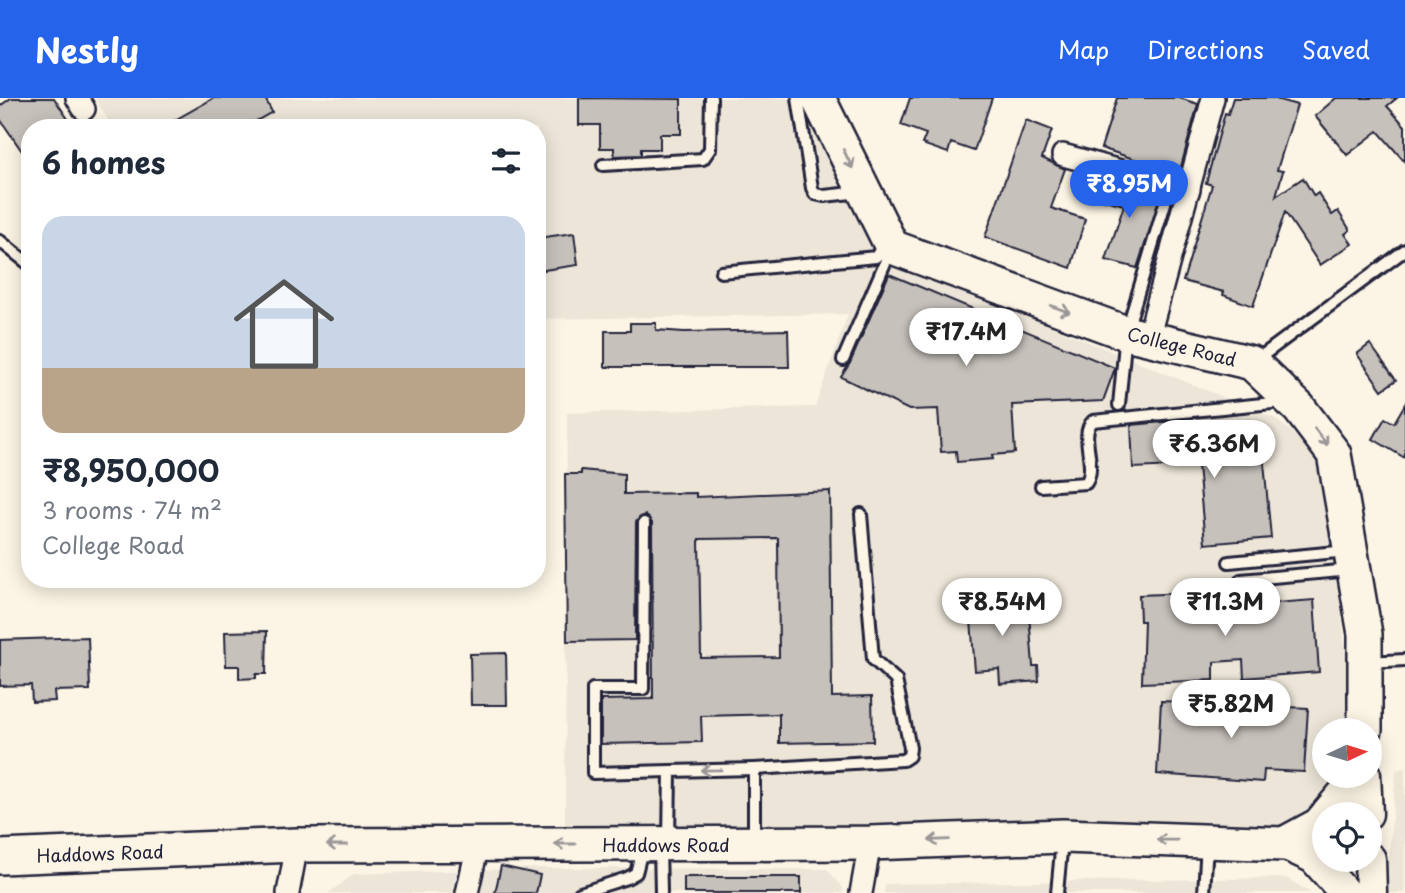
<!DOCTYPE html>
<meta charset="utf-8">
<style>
:root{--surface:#fff;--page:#f6f6f7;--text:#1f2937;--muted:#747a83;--accent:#2563eb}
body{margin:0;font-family:"Playpen Sans",sans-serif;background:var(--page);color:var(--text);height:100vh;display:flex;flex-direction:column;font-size:26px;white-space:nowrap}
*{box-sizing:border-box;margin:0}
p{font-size:23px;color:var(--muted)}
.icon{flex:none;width:38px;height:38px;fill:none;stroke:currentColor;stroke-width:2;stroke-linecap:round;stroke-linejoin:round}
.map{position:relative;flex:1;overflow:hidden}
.side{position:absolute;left:21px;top:21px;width:525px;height:469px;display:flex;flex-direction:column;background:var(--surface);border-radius:28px;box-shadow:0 4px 18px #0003}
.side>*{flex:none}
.needle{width:46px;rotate:86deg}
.controls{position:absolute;left:1312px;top:620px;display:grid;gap:14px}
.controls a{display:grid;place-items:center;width:70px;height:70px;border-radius:50%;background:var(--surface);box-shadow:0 4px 18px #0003;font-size:35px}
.price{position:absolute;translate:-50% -60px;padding:0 16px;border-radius:24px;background:#fff;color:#222;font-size:23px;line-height:46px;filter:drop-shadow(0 2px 4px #0008)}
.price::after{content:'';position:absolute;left:50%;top:42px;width:21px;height:16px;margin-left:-10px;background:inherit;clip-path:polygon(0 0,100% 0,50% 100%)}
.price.selected{background:var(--accent);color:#fff}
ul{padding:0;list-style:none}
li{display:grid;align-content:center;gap:14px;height:371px;padding:0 21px}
li span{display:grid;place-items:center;height:217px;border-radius:21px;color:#555}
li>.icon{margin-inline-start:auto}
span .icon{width:126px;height:126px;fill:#fffc;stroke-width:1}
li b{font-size:30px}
h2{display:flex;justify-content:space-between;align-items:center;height:84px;padding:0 21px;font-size:30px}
header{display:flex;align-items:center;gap:42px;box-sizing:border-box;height:98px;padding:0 35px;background:var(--accent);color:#fff}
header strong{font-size:33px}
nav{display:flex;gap:38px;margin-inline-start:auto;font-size:24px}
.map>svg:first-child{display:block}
</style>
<header>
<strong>Nestly</strong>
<nav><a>Map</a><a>Directions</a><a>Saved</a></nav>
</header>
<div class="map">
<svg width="1405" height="795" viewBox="0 0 1405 795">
<rect width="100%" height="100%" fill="#fcf5e5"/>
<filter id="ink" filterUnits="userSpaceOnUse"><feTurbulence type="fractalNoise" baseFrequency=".0143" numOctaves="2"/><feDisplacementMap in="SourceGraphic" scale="14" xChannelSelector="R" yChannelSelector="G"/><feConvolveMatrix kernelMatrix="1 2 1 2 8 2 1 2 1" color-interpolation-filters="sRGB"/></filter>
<g filter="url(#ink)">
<g fill="#ece5d8">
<path d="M95,0H809L874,156L1274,320L1314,352L1327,389L1349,583V632H1325V677H1349L1323,711L1278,729L565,733L567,315L815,309L848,216L537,221V30H113Z"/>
<path d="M1405,669V795H1386L1396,672Z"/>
<path d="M545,770L827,771L843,790L842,795H329L354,776Z"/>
<path d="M1286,780L1311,795H884L885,786Z"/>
</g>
<g fill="#c6c1bb" stroke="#22223b" stroke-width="2" fill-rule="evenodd">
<path d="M11,0H54L74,30H30V65L0,21V8Z"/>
<path d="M214,0H265L272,14L244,30H161Z"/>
<path d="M579,0L681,1V36H660V51H641V57L614,58V50H600V27H579Z"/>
<path d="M910,0H992L974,53L951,45L948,55L922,46L926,36L901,27Z"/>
<path d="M1117,0H1179L1198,6L1179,76L1101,50Z"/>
<path d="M1233,0H1272L1297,7L1277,72L1283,73L1276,98L1303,80L1314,98L1318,95L1332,117L1338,113L1350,132L1345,136L1352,146L1320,167L1285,114L1253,208L1223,197L1224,194L1183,183L1212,87L1206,85L1225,15L1228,16Z"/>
<path d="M1336,0H1397L1387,8L1405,28V64L1378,33L1347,57L1315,18Z"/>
<path d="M1026,22L1052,32L1042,60L1065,71L1051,110L1085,121L1071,170L985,139Z"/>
<path d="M1098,80L1161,98L1137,170L1106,162L1124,107L1093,99Z"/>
<path d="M574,135L578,167L537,173V140Z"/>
<path d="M889,176L1115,270L1103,303L1012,307L1015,355L992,357L993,361L957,364L956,353L941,354L938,311L909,312L841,279L850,265Z"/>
<path d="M630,225H656V232L684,234L788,232L789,269H605V233H630Z"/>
<path d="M1370,246L1396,282L1382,292L1357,256Z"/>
<path d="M1405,306V360L1373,341L1385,320L1394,325Z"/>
<path d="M1175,323L1177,350L1262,342L1271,440L1205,446L1198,367L1133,370L1131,327Z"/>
<path d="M581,372L624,376V396L696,395V399L830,393L832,599L872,598L873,643L779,645V616L701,618L702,644L601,646V602L653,601L652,425L645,417L636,424L635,542L567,543L565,376H581ZM778,440L779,559L701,560L699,441Z"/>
<path d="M1015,493L1017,517L1029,516L1033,568H1038L1039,583L1000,586L999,571L975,573L969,497Z"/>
<path d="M1212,494V510L1314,502L1319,574L1244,580L1243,562L1214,564V582L1142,585L1144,523H1140L1139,497Z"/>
<path d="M267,533L266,576H256V580L239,581V568H226L225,534Z"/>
<path d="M88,539L90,592L54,593L55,603L32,604L31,587L0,588V542Z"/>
<path d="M506,555L507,607H471L470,556Z"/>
<path d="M1161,603L1308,610L1304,674L1264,672L1263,684L1157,676Z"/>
<path d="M501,768L540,777L536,795H495Z"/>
<rect x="684" y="779" width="117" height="16"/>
</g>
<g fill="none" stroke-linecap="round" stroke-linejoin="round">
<defs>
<g id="service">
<path d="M798,0L812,90L815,96L824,98L861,94"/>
<path d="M603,67L703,61L710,51L711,0"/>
<path d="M0,143L30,167"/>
<path d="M721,174L876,159L884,144"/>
<path d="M843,262L891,151"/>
<path d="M1255,263L1405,152"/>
<path d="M1119,307L1126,235L1165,105"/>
<path d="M1041,388L1086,385C1098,367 1078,337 1093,323L1282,304"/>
<path d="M644,425L643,591H593V675L670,673"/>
<path d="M1229,464L1348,453"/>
<path d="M1241,482L1351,472"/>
<path d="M1368,564L1405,562"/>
<path d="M754,671L903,662L909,658L910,650L896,582L873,561L861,416"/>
<path d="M669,742L670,673L754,671V743"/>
<path d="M660,748L661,795"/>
<path d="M580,795L627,780L636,775L642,752"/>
<path d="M1057,795L1062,742"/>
<path d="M1204,795L1207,745"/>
</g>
<g id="minor">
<path d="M77,0L84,11"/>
<path d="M1063,57L1189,92"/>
<path d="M1148,241L1213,0"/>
<path d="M288,795L297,747"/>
<path d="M467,795L478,746"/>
<path d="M861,795L870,745"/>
</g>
<g id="secondary">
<path d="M1365,677L1367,716"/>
<path d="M1284,746L1314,760L1345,795"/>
<path d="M1370,761L1371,795"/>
</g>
<g id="primary">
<path d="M818,0L892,149L1126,235L1252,265L1299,310L1334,356L1365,536V632"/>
<path d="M1328,716L1361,677"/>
<path d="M0,759L297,747L870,745L1063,738L1284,746L1319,727L1325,720"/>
</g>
</defs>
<use href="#service" stroke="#22223b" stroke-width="16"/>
<use href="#minor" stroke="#22223b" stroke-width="26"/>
<use href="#secondary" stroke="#22223b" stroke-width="35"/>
<use href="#primary" stroke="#22223b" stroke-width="38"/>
<use href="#service" stroke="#fcf5e5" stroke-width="10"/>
<use href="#minor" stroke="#fcf5e5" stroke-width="21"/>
<use href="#secondary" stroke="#fcf5e5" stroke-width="30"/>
<use href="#primary" stroke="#fcf5e5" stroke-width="33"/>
</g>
<defs><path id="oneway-shaft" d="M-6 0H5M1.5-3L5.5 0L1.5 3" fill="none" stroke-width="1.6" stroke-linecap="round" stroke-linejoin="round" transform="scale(1.75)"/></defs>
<g stroke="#9a9698">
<use href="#oneway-shaft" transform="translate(848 61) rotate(64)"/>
<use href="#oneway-shaft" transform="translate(1060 211) rotate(20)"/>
<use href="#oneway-shaft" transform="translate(1321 339) rotate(52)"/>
<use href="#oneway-shaft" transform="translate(711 672) rotate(179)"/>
<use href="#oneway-shaft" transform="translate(939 742) rotate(178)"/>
<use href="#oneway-shaft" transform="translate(1167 742) rotate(-179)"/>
<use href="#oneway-shaft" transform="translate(565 746) rotate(180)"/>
<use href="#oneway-shaft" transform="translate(337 747) rotate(180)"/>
</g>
</g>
<g text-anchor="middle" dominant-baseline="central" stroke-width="7" stroke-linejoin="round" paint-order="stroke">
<g font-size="18" fill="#22223b" stroke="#fcf5e5">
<text transform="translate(1182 248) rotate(14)">College Road</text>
<text x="666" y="746">Haddows Road</text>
<text transform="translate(100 755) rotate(-2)">Haddows Road</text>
</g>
</g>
</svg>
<div class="controls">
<a><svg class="needle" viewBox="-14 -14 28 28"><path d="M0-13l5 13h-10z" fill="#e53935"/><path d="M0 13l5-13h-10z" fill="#747a83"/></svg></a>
<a><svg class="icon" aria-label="locate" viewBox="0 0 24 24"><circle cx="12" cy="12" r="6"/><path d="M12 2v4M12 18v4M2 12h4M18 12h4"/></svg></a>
</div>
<b class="price selected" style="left:1129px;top:122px">₹8.95M</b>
<b class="price" style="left:966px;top:270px">₹17.4M</b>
<b class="price" style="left:1214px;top:382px">₹6.36M</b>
<b class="price" style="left:1002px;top:540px">₹8.54M</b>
<b class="price" style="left:1225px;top:540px">₹11.3M</b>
<b class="price" style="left:1231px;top:642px">₹5.82M</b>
<section class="side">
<h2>6 homes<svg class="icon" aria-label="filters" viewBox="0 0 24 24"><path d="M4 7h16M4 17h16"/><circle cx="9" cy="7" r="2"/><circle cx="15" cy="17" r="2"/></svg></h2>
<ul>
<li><span style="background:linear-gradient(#c9d6e8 70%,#b9a48a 0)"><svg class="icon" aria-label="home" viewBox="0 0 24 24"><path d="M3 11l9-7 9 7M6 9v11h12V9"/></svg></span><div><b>₹8,950,000</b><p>3 rooms · 74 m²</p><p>College Road</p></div></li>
</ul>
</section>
</div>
